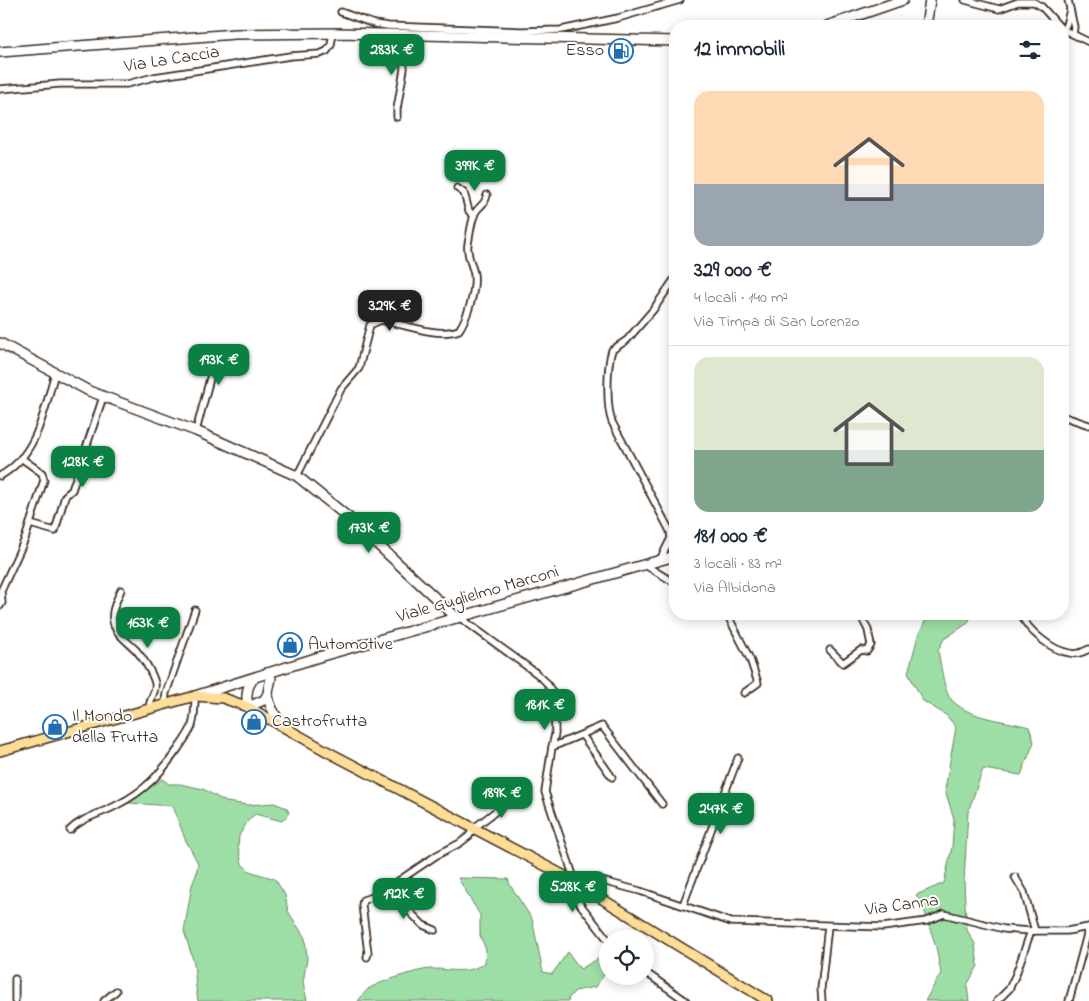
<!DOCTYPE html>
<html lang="it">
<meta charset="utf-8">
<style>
:root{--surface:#fff;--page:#f6f6f7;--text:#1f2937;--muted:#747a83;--line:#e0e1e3;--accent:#0b8043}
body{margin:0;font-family:"Indie Flower",sans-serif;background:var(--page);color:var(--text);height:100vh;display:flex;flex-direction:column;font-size:19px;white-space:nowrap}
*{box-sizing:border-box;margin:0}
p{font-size:16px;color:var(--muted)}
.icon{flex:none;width:28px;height:28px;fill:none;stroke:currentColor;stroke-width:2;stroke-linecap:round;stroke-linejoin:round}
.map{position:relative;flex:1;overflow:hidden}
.sheet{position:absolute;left:669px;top:20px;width:400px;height:600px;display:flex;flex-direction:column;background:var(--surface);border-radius:20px;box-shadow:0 2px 12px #0003}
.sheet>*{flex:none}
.buttons{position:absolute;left:599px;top:930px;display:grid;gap:10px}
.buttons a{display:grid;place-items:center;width:55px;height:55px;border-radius:50%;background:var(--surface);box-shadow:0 2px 12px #0003;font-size:25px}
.price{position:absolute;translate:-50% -42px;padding:0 11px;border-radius:10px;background:var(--accent);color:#fff;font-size:16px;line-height:32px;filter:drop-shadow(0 1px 2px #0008)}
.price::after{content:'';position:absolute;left:50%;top:30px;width:15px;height:11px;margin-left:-8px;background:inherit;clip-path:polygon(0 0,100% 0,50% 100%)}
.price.selected{background:#222;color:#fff}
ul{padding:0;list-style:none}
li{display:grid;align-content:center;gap:10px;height:265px;padding:0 25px}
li+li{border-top:1px solid var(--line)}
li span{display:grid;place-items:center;height:155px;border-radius:15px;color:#555}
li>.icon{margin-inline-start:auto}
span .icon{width:90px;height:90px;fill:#fffc;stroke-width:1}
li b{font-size:21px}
h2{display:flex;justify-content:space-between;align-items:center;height:60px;padding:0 25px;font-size:21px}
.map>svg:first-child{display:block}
</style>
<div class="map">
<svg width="1089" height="1001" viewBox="0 0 1089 1001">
<rect width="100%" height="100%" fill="#fff"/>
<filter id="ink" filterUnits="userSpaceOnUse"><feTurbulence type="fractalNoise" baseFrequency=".02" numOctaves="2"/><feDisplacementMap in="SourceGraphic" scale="10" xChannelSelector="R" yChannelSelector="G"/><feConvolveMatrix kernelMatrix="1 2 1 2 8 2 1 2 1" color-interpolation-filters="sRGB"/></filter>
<g filter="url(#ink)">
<g fill="#9ddea7" stroke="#6c8462">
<path d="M941,614H972L968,623L944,639L938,650C940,660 944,691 950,698C967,719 1005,720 1029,727L1034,742L1021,775L983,769L968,812L964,881L965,904L967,930L975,944L978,966L967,985L969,1001H925L941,973L936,947L922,903L916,895L944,883L952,847L954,819L945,790L956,727L946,715L923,701L908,673L918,636L927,617Z"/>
<path d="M162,779L169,784H180L203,789L226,802L248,805L274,803L287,808L289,813L282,821L255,814L247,822L239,836L238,846L242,864L249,871L275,879L285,895L288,911L305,938L307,959L303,982L307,1001H198L196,987L194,963L184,931L192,885L196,875L198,863L185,839L173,806L129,803Z"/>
<path d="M458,878L508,879L510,885L532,919L543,972L552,974L568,952L580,969L607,954V971L595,987L575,991L568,999L569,1001H358C361,997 365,992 368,989C379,982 419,969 432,969C453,969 466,975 485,963L486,950L480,935V915Z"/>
</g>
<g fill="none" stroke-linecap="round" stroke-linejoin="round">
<defs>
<g id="street">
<path d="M965,0L999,9L1018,2H1034L1042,7L1059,26"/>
<path d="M1068,0L1074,27L1073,34"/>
<path d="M341,12L374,24L388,26L521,31L561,30L618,18L680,0"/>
<path d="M1062,29L1089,42"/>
<path d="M1062,31L1066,25L1070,10"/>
<path d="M0,89L60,84H127L154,77L220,67L290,56L320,54L327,51L331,45L333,33"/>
<path d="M397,117V109L404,69L402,34"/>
<path d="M457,188L464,193L469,211L474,216"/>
<path d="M1062,416L1089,425"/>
<path d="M196,431L213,367L211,364L199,359"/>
<path d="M0,476C38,455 44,410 55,373"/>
<path d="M297,476L341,389L359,368L370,325L381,320C403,324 437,338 459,330C468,316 476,291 474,274C472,264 466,254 468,244C470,234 471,222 475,213C479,205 485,206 487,195"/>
<path d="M30,524L55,531L65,496L72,490L103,397"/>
<path d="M660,560L671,538L670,531L612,422C606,406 607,365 612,350L627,340L653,310L675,278"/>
<path d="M645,565L675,583"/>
<path d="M121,590C118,597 114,605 113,612C110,631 124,638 136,650C143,658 152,672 155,683C157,691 149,699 149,709"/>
<path d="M0,606L2,603L1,591L25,539L44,480L42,473L21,458"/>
<path d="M727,614L750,659L758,683L744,693"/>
<path d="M1021,614C1027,630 1052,651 1070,653C1077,655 1083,652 1089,649"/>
<path d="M459,617L536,673L546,682L554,695L555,734L552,747L545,792L572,872L571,880"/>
<path d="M830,650L843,663L861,650L867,651L871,645L868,630L860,614"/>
<path d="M165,704L166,693L195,610"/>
<path d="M582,735L612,777"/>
<path d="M552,747L602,726L662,804"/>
<path d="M70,830C83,817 101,814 117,805C145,791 160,774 178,749C183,741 189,734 192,726C195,716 195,705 195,696"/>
<path d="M558,874L569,890L608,940"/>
<path d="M1015,877L1024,892L1035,931"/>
<path d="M577,884L580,880L584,879L606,882L640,891L731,922L883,927L927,921L944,914L1004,929L1031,931H1067L1089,927"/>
<path d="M387,889L423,925L435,930"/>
<path d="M683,905L738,758"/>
<path d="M367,957L368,953L362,905L363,900L376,896L437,855L460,843L469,836L474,828L496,811L515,792"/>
<path d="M645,972L686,1001"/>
<path d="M15,1001V979"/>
<path d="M104,1001L116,991"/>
<path d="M822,1001L821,989L828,926"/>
<path d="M997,1001L1009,989L1016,974L1031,931"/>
<path d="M1069,1001L1089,927"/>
</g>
<g id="secondary">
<path d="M827,26L903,0"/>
<path d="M926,26L930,0"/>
<path d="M0,52L235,34L339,33L675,41"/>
<path d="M0,343L89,391L196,431L297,476L349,518L457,618"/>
<path d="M267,673L271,678C270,684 268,690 268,695C269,707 276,717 283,726"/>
<path d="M254,678C246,686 246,697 248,707L264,700L268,694"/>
<path d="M195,696L322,656L675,556"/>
</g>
<path id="primary" d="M0,751L195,696L223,698L248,707L330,753L563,875L768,1001"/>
</defs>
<use href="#street" stroke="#3b2a1e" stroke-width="9"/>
<use href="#secondary" stroke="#3b2a1e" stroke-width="12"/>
<use href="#primary" stroke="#3b2a1e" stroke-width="12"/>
<use href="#street" stroke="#fff" stroke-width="5.5"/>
<use href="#secondary" stroke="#fff" stroke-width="9"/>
<use href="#primary" stroke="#fedd96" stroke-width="9"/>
</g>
</g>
<defs>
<symbol id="fuel-ring" viewBox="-11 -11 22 22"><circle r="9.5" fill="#fff" stroke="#1f6fb2" stroke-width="1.5"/><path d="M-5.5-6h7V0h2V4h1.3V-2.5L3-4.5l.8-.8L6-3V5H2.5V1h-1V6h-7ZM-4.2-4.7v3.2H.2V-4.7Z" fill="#1f6fb2"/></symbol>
<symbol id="shop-ring" viewBox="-11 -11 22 22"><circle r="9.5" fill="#fff" stroke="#1f6fb2" stroke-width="1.5"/><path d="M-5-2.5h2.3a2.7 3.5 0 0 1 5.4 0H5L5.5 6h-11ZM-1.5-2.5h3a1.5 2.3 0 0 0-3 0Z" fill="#1f6fb2"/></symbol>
</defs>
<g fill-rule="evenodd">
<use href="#fuel-ring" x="607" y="37" width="28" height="28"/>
<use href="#shop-ring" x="276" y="631" width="28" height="28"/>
<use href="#shop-ring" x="240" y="708" width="28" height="28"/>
<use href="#shop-ring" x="41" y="713" width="28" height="28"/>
</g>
<g text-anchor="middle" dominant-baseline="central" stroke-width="4" stroke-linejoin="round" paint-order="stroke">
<g font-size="18" fill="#3b2a1e" stroke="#fff" text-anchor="start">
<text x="604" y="51" text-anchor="end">Esso</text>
<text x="308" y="645">Automotive</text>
<text x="72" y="717">Il Mondo<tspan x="72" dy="21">della Frutta</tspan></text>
<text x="272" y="722">Castrofrutta</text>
</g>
<g font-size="18" fill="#3b2a1e" stroke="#fff">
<text transform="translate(172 60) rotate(-9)">Via La Caccia</text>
<text transform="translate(478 595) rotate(-16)">Viale Guglielmo Marconi</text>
<text transform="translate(902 906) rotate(-8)">Via Canna</text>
</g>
</g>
</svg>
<div class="buttons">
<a><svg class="icon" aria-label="locate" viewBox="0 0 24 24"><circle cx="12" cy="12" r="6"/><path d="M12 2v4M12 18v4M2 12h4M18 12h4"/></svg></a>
</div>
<b class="price" style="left:392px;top:76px">283K €</b>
<b class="price" style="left:475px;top:192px">399K €</b>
<b class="price selected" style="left:390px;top:332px">329K €</b>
<b class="price" style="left:219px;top:386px">193K €</b>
<b class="price" style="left:83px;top:488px">128K €</b>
<b class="price" style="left:369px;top:554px">173K €</b>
<b class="price" style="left:148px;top:649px">163K €</b>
<b class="price" style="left:545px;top:731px">181K €</b>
<b class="price" style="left:502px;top:819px">189K €</b>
<b class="price" style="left:721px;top:835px">247K €</b>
<b class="price" style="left:573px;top:913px">528K €</b>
<b class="price" style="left:404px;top:920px">192K €</b>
<section class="sheet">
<h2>12 immobili<svg class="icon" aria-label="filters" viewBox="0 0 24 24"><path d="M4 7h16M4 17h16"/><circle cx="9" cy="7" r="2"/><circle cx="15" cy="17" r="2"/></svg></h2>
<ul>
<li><span style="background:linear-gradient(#ffd9b3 60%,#9aa5b1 0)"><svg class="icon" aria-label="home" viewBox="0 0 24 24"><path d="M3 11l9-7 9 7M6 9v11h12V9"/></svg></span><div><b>329 000 €</b><p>4 locali · 140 m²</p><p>Via Timpa di San Lorenzo</p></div></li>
<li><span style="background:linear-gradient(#dfe7d0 60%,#7fa58c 0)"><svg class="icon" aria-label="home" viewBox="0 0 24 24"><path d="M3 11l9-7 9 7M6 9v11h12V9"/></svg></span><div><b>181 000 €</b><p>3 locali · 83 m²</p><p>Via Albidona</p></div></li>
</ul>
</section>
</div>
